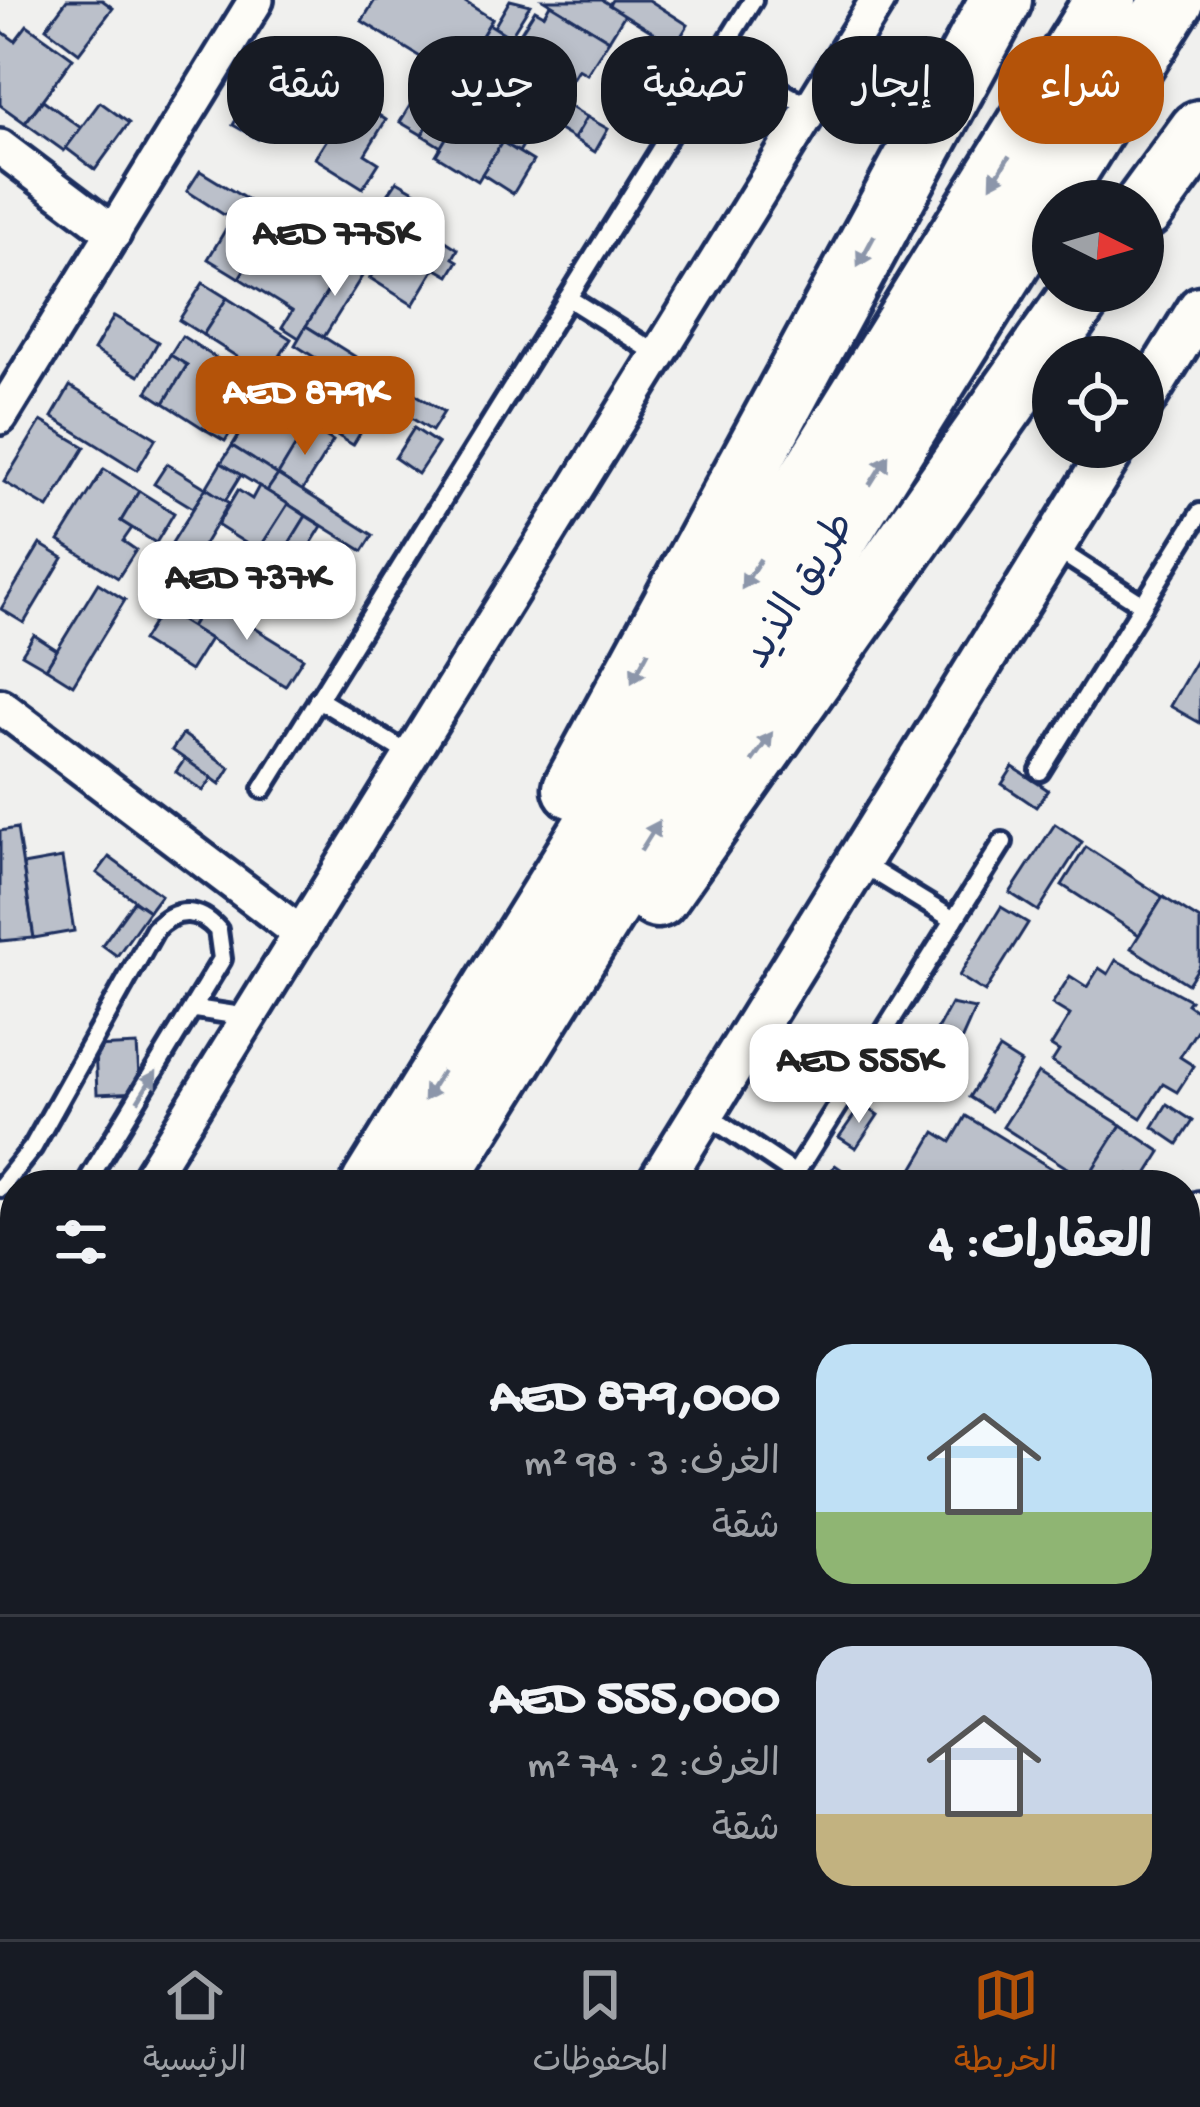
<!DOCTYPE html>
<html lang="ar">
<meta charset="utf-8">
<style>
:root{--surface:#171b24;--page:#242831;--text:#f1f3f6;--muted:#9ea1a6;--line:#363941;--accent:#b45309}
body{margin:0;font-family:"Gochi Hand","Playpen Sans Arabic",sans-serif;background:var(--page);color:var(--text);direction:rtl;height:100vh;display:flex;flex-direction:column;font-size:45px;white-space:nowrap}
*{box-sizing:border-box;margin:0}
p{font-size:39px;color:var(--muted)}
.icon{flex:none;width:66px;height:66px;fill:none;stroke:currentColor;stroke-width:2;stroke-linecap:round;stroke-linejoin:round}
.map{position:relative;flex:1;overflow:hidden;direction:ltr}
.sheet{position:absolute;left:0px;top:1170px;width:1200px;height:771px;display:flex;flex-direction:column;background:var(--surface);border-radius:48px 48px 0 0;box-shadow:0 6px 18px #0003;direction:rtl}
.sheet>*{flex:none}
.hud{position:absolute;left:36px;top:36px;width:1128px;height:108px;direction:rtl;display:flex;gap:24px}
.needle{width:78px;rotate:95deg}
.controls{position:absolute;left:1032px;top:180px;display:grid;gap:24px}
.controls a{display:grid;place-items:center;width:132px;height:132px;border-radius:50%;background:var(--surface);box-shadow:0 6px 18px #0003;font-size:60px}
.price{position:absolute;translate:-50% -102px;padding:0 27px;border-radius:24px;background:#fff;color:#222;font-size:39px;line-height:78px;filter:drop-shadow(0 3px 6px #0008)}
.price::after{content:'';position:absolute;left:50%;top:72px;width:36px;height:27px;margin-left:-18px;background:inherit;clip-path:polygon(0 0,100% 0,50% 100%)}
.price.selected{background:var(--accent);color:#fff}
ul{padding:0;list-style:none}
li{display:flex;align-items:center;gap:36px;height:300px;padding:0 48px}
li+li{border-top:3px solid var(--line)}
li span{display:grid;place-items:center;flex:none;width:336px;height:240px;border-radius:36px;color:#555}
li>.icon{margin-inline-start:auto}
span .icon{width:144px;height:144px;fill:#fffc;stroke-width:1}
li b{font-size:51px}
h2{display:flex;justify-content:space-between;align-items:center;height:144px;padding:0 48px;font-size:51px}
.pill{padding:0 42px;border-radius:48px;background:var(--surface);box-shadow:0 6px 18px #0003;font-size:42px;line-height:108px}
.pill.selected{background:var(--accent);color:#fff}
.tab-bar{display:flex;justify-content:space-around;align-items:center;height:168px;border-top:3px solid var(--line);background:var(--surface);font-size:33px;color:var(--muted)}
.tab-bar a{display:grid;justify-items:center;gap:6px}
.tab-bar .selected{color:var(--accent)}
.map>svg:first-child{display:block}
</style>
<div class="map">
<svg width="1200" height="1939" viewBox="0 0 1200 1939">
<rect width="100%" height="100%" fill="#f0f0ee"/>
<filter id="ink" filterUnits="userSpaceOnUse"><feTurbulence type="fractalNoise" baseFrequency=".00833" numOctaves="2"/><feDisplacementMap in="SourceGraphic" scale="24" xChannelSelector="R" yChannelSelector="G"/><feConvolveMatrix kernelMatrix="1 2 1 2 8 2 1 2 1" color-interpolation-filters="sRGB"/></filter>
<g filter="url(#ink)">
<g fill="#bbc0ca" stroke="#1b2f5e" stroke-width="3">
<path d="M67,0H102L113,8L79,53L46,28Z"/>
<path d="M375,0H462L492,19L456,79L362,21Z"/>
<path d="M510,0L530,5L510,37L494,27Z"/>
<path d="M544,0H602L625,14L609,40Z"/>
<path d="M612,0H649L688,25L675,46L609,5Z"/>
<path d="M550,4L609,40L587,74L578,69L569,84L548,70L556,58L519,35L535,10L544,15Z"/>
<path d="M489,24L508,36L475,91L456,79Z"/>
<path d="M27,25L73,58L25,123L0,105V30L15,41Z"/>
<path d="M279,50L340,89L311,134L249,94Z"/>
<path d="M494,59L553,96L534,127L475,91Z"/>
<path d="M434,66L456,79L422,135L400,122Z"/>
<path d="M456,79L475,91L441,147L422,135Z"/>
<path d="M340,89L386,120L365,154L379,163L363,188L315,158L334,128L320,119Z"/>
<path d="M553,96L587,117L574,139L539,118Z"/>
<path d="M43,100L81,128L64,151L25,123Z"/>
<path d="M100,102L129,123L95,170L66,148Z"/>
<path d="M492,102L534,127L519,152L502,142L478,181L436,155L458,118L476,129Z"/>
<path d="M246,103L271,117L258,139L233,125Z"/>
<path d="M587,117L608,129L595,152L574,139Z"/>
<path d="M502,142L533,161L513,194L482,174Z"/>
<path d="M200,171L246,199L232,220L187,191Z"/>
<path d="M397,181L416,192L402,215L383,202Z"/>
<path d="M416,192L429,201L415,223L402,215Z"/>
<path d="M246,199L260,208L242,237L227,227Z"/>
<path d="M383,202L429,231L417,250L371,221Z"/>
<path d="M260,208L346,262L299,338L282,327L292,311L239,278L258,247L242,237Z"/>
<path d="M311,208L361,239L346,262L297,231Z"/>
<path d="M371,221L389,232L379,250L361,239Z"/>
<path d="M227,227L258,247L239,278L208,259Z"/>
<path d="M438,236L458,249L453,258L458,261L449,276L435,268L413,305L370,278L385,254L396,262L408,244L426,256Z"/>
<path d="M361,239L379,250L364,273L346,262Z"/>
<path d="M346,262L364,273L324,337L306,326Z"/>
<path d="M203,283L227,298L203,335L179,320Z"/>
<path d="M227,298L291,339L267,376L203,335Z"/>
<path d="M114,316L158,342L139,376L94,350Z"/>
<path d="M306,326L444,412L432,431L295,345Z"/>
<path d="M182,336L224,363L212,395L224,403L206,430L164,403L187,365L170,355Z"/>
<path d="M170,355L187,365L164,403L147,392Z"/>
<path d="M315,358L381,399L353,445L286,404Z"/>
<path d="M224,363L260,385L242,414L212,395Z"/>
<path d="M282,365L302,377L286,404L312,420L278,475L232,446Z"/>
<path d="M70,386L156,438L137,470L52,417Z"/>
<path d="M224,403L242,414L225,441L206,430Z"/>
<path d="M41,421L85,447L48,508L4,482Z"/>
<path d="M308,425L333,441L302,491L278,475Z"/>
<path d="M414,428L438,444L418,474L395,458Z"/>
<path d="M232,446L278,475L267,491L221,463Z"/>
<path d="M221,463L241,475L225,501L206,488Z"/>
<path d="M167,464L206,488L193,508L154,484Z"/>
<path d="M104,469L139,491L121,521L132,528L123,541L136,550L118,578L59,541Z"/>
<path d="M278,475L373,535L363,551L267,491Z"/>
<path d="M259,486L288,504L258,551L217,525L238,490L252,499Z"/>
<path d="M206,488L229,503L181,582L157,567Z"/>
<path d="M139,491L174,513L156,543L121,521Z"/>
<path d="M288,504L306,516L277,563L258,551Z"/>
<path d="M306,516L322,526L293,573L277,563Z"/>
<path d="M40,544L63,558L24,623L1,609Z"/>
<path d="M157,567L208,599L191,627L140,595Z"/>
<path d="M98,583L125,600L73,685L46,668Z"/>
<path d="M208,599L303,658L285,686L191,627Z"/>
<path d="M162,609L210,639L190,671L142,641Z"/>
<path d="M34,635L57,650L46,668L22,654Z"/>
<path d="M1200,654V723L1170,706Z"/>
<path d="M183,734L230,768L220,784L172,750Z"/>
<path d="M185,759L212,778L203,791L176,772Z"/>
<path d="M1013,767L1048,790L1036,807L1002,784Z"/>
<path d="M1055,824L1082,842L1038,911L1010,893Z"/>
<path d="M17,828L34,938L0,941V831Z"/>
<path d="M1086,847L1163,897L1139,935L1062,885Z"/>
<path d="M109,857L161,895L149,911L97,873Z"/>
<path d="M62,858L74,931L34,938L23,865Z"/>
<path d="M1163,897L1200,920V965L1188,984L1131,948Z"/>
<path d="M134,901L149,911L117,956L102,945Z"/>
<path d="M1001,907L1028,923L985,992L959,976Z"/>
<path d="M1116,960L1190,1000L1187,1004L1200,1013V1025L1180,1057L1194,1066L1177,1092L1163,1084L1141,1118L1052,1062L1059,1051L1051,1046L1070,1015L1052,1004L1070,976L1087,987L1099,968L1108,974Z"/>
<path d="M951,1004L975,1009L948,1070L918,1065Z"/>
<path d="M137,1045L140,1092L97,1094L95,1047Z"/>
<path d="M999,1049L1021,1063L991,1111L969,1097Z"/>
<path d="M1038,1073L1121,1125L1086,1180L1003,1127Z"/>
<path d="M862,1104L878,1115L856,1148L839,1137Z"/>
<path d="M1167,1104L1193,1121L1178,1144L1153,1127Z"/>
<path d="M966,1116L1059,1173L1051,1185H925L909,1176L935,1132L951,1142Z"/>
<path d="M1121,1125L1161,1152L1142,1182L1129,1174L1123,1185H1093L1086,1180Z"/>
<path d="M835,1165L861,1183L860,1185H822Z"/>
<path d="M1185,1433L1200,1442V1468L1185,1492Z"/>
<path d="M1196,1518L1200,1555L1192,1569L1185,1565V1536Z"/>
<path d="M1185,1760L1200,1770V1792L1186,1814Z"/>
<path d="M1186,1814L1200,1823V1858L1191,1873L1185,1870Z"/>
<path d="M949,1926H1006L997,1939H969Z"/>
<path d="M1006,1926H1034L1026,1939H997Z"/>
<path d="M1044,1926H1113L1134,1939H1036Z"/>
<path d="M1155,1926H1184L1199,1936L1157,1939L1150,1934Z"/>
</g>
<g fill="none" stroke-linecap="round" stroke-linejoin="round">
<defs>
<g id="service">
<path d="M718,56L811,108"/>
<path d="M568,298L659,355"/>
<path d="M1053,547L1143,605"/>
<path d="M318,699L412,756"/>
<path d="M1040,771L1200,513"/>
<path d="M263,789L753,0"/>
<path d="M859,862L954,920"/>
<path d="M195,1009L248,1017"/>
<path d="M704,1113L795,1174"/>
<path d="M788,1185L1003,842"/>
<path d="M0,1188L33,1147L155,929C176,907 199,908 218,930L222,959L85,1185"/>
<path d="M0,1208L15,1229"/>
</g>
<g id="minor">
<path d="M0,147L114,233"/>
<path d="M0,417L256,0"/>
<path d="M0,706L301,934"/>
<path d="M145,1185L878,0"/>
<path d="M1185,1233L1200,1209"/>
<path d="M0,1271L15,1283"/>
<path d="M0,1418L15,1393"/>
<path d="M854,1926L874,1939"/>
<path d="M748,1939L756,1926"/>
</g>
<g id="tertiary">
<path d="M1143,400L1200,308"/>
<path d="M658,1185L1114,447"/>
<path d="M1185,1598L1200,1608"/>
<path d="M1185,1661L1200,1670"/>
<path d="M192,1939L200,1926"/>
</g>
<g id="motorway">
<path d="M1143,209L1200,131"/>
<path d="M574,788L1001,0"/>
<path d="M657,897L1084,291"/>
<path d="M372,1185L1106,0"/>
<path d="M433,1185L1173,0"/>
<path d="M0,1779L15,1755"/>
<path d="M0,1891L15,1867"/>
</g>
</defs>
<use href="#service" stroke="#1b2f5e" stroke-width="26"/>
<use href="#minor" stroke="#1b2f5e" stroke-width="42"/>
<use href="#tertiary" stroke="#1b2f5e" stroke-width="51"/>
<use href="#motorway" stroke="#1b2f5e" stroke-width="69"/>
<use href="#service" stroke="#fdfcf7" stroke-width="16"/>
<use href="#minor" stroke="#fdfcf7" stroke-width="33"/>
<use href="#tertiary" stroke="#fdfcf7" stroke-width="42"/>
<use href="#motorway" stroke="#fdfcf7" stroke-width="60"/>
</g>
<defs><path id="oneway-solid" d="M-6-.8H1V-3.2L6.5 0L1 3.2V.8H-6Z" transform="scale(3)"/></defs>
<g fill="#8c96aa">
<use href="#oneway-solid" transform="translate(1000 171) rotate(122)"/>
<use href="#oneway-solid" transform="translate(866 251) rotate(118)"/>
<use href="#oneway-solid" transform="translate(879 470) rotate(-58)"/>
<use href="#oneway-solid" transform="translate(751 574) rotate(122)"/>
<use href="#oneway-solid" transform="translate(640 667) rotate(118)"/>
<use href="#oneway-solid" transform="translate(762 747) rotate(-55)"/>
<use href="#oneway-solid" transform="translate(650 836) rotate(-58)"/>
<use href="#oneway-solid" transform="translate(147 1086) rotate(-58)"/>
<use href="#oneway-solid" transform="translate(433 1086) rotate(122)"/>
</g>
</g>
<g text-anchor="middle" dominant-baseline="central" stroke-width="9" stroke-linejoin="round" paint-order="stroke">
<g font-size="42" fill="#1b2f5e" stroke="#fdfcf7">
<text transform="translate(802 592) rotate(-58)">طريق الذيد</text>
</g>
</g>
</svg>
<div class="controls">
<a><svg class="needle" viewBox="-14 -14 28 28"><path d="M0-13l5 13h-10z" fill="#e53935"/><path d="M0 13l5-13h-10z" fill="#9ea1a6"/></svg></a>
<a><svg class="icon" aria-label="locate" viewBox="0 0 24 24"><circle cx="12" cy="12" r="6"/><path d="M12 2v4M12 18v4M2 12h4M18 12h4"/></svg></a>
</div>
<b class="price" style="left:335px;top:299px">AED 775K</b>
<b class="price selected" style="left:305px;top:458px">AED 879K</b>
<b class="price" style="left:247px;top:643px">AED 737K</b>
<b class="price" style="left:859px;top:1126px">AED 555K</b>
<div class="hud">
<a class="pill selected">شراء</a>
<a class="pill">إيجار</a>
<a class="pill">تصفية</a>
<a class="pill">جديد</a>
<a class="pill">شقة</a>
</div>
<section class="sheet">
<h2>العقارات: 4<svg class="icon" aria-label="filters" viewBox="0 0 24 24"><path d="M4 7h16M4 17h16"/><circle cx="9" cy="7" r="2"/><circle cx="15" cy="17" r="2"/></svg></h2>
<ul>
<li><span style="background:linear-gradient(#bfe0f5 70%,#8fb573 0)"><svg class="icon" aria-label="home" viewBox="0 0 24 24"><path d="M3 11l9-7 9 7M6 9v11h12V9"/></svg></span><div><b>AED 879,000</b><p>الغرف: 3 · 98 m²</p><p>شقة</p></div></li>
<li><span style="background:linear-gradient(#c9d6e8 70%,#c2b280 0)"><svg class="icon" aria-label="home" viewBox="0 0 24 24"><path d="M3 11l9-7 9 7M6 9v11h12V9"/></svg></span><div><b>AED 555,000</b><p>الغرف: 2 · 74 m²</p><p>شقة</p></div></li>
</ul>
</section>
</div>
<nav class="tab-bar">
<a class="selected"><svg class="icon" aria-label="map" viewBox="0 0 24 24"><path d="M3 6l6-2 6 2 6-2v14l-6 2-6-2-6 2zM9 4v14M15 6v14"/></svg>الخريطة</a>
<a><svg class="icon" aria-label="saved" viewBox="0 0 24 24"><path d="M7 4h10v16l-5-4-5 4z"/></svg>المحفوظات</a>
<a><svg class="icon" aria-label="home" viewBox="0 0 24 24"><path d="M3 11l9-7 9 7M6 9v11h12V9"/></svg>الرئيسية</a>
</nav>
